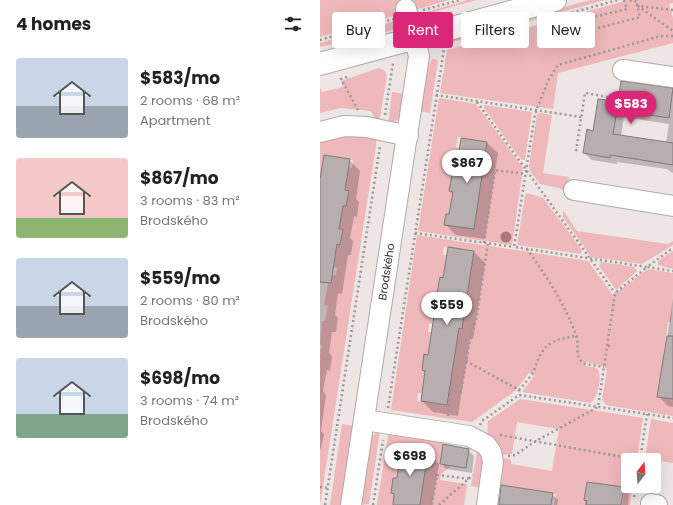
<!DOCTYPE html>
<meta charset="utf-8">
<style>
:root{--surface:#fff;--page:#f2f2f2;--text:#222;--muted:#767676;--accent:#db2777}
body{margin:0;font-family:Poppins,sans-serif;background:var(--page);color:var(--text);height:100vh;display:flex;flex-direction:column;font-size:15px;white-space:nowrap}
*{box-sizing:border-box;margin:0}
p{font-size:13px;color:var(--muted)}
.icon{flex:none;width:22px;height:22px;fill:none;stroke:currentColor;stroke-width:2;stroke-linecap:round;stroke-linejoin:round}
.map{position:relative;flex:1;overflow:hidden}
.drawer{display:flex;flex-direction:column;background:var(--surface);width:320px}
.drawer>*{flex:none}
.banner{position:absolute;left:12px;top:12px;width:281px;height:36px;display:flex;gap:8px}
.needle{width:26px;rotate:17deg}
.fabs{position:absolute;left:301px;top:453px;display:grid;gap:8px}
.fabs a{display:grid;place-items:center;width:40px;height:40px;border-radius:4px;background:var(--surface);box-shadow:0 4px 16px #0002;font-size:20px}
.price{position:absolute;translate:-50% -34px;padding:0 9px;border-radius:14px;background:#fff;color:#222;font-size:13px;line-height:26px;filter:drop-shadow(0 1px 2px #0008)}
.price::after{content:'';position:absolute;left:50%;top:24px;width:12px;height:9px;margin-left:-6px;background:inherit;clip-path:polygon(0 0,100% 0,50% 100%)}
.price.current{background:var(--accent);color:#fff}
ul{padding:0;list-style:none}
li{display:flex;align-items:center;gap:12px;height:100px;padding:0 16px}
li span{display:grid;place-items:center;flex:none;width:112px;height:80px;border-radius:4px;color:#555}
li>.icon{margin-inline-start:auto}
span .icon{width:48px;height:48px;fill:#fffc;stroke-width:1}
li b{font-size:17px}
h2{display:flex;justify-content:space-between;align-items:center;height:48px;padding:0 16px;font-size:17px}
.pill{padding:0 14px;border-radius:4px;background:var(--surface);box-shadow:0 4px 16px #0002;font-size:14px;line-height:36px}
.pill.current{background:var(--accent);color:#fff}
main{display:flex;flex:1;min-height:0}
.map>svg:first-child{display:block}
</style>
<main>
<section class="drawer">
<h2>4 homes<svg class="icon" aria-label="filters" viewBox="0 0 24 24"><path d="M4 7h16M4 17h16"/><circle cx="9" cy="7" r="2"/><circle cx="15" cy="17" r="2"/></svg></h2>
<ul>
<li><span style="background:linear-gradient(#c9d6e8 60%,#9aa5b1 0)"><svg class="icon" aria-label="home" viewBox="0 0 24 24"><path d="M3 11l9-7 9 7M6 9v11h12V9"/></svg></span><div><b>$583/mo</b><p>2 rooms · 68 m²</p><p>Apartment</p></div></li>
<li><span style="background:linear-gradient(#f6c9c9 75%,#8fb573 0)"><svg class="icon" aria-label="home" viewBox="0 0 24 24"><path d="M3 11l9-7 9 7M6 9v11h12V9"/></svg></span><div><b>$867/mo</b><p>3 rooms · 83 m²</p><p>Brodského</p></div></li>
<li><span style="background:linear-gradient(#c9d6e8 60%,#9aa5b1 0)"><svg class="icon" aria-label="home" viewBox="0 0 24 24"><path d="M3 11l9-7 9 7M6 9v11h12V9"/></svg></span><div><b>$559/mo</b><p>2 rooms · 80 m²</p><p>Brodského</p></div></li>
<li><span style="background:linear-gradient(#c9d6e8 70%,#7fa58c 0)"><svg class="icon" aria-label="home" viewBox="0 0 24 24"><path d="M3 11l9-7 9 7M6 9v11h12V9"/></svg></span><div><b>$698/mo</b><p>3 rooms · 74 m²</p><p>Brodského</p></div></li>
</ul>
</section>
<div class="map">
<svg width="353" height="505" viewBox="0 0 353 505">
<rect width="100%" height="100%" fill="#eee5e5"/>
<g fill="#efb8bb" fill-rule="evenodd">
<path d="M0,0H129L0,37Z"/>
<path d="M148,0H157L102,15H97Z"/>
<path d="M270,0H285L122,45L133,38Z"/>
<path d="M308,0H353V3L349,4L353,18V43L238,73L233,109L120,93L127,50Z"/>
<path d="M79,19L75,29L62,33V25Z"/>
<path d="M46,30L50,32L51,36L0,47V43Z"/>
<path d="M112,59H115L118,61L110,113L98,111L104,77Z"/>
<path d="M59,68L64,70L67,75L59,123H57L51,111L21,108L0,113V87L2,92L23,87L21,81Z"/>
<path d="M72,92L85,94L80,119L68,124Z"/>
<path d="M119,98L156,104L203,168L192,245L98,231ZM138,137L167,142L154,229L124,225L126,214H129L133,192L131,181L133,171H136L139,148L136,147Z"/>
<path d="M164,105L212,112L205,160H202L199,157L164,108Z"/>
<path d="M219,113L232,115L223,173L249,177L246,193L239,188L220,184L210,171L209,166L217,114Z"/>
<path d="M29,135L57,139L0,505V355L2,345L0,344L2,321H5L8,306L4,305L8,283H11L12,275H16L17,268L14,267L17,244H21L23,229H19L23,206H26L29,191L25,190L29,167L32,168L33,160L4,155L0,179V141Z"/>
<path d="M207,193L223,198L262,250L261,254L197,245L205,196Z"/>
<path d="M243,210L257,231L348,244L353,241V245L322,264L271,257L243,217Z"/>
<path d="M97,235L268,261L293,295L328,269L353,273C353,291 353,305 351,322H348L343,358H345L342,378H340L337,396L353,399V416L286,405L282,399L287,370L283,366L266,362L265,366L277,368C283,375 278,397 271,403L202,392L214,376L210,372L195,391L152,422L71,410ZM124,247L154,251L142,329L139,328L126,405L97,401L98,393H102L105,371L102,370L104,355H108L111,332H108L109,323L112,324L114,316H117L121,294L117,293L120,278H123L126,255H123Z"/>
<path d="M353,251V269L338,265V261Z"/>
<path d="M281,262L314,267L317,271L296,290L279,266Z"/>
<path d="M200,399L323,418L317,460H308V486H313L310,505H301L304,487L267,482L264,500L267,501L266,505H234L236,495L233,493L180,485V460L184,458L191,460V464L232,471L239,429L197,422L192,454L180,455L167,437L168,421Z"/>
<path d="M331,419L353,423V463L325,459Z"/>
<path d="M22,424L34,426L22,505H10Z"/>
<path d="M69,430L123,441L120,464L131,466L121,474L120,480L147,484L144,505H100L108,452L78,447L77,455L80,456L77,478H73L71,493L74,494L73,505H57Z"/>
<path d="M60,431L49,504L36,505L51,436Z"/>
<path d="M158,446L164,452V488L151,486Z"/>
</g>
<g fill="#0003" fill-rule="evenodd">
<path d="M302,82L353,89V173L347,169L297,162V164L272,160L264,153L274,132L299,102ZM304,117L349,124L346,143L301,136Z"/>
<path d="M167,143L178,153L165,239L136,235L125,224L130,215L133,194L130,191L137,172Z"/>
<path d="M29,160L40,171L36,199L39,202L37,217L34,216L30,238L33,241L31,255H28L22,294L18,293L15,315L18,318L16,332H12L9,353L12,356L10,371L7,370L3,391L6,395L1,431L4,434L1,449L0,448V186Z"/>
<path d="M154,252L165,263L153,339H150L138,416L113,412L102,401L106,373L103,370L108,356L118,317L121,296L118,293L124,279Z"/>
<path d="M353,298V407L348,406L338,396Z"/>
<path d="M148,450L154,456L152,473L126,469L121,463Z"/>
<path d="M107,452L119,464L112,505H74L75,496L72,493L77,479Z"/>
<path d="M268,483L303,488L309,494L308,505H302L304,492H302L300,505H265Z"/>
<path d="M182,486L232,494L238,500L237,505H178Z"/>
</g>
<g fill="#b7aeaf" stroke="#817979">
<path d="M301,81L353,88L349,118L297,110L293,134L353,143V165L290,155V158L263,153L267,129L273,131L278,99L298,101Z"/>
<path d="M141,138L167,142L154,229L124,225L126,214H129L133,192L129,191L133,170L136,171Z"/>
<path d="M4,155L30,159L25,190L29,191L26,206H23L19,229H23L20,245L17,244L11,283L0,282V179Z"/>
<path d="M128,247L154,251L142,329L139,328L127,405L101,401L105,371L102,370L104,354L108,355L114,316H117L121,294L117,293L120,277L123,278Z"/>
<path d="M347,336H353V399L337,397Z"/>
<path d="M123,444L149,449L146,468L120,464Z"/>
<path d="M82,447L108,451L100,505H73L74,494L71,493L73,478H77Z"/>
<path d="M267,482L304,487L301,505H266L267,501L264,500Z"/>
<path d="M181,485L233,493L231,505H179Z"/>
</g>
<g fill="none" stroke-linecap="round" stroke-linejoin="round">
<defs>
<g id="minor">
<path d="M303,70L353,77"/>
<path d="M0,132L24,126L47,127L88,136"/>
<path d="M254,190L353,206"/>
<path d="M44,420L149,436L166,445L171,452L173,462L167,505"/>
<path d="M331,504L337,505"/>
<path id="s1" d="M31,505L99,56L86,9"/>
</g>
<path id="major" d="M0,64L235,0"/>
</defs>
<use href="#minor" stroke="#b2a9aa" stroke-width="22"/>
<use href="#major" stroke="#b2a9aa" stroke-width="24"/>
<g stroke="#9d9797" stroke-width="2.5" stroke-dasharray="2 3" stroke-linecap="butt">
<path d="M304,0L307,9L241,25L244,37L320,17L316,0"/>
<path d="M310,0L316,2"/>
<path d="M103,10L140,0"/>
<path d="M353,10L318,6L353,31"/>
<path d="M247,14L298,0"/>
<path d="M353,36H341L238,65L228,81L215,114L194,247L327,267L353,248"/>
<path d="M0,40L73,19"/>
<path d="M27,77L21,79L38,110"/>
<path d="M116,95L261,117"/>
<path d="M157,102L295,293"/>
<path d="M65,115L73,63"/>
<path d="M256,151L265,93L294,98"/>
<path d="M95,233L194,247"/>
<path d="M164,243L175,170L206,174"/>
<path d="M207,249C226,276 245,304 256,335C259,343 256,351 259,359L265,364L284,367"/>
<path d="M288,346L293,347"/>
<path d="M146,361L199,390V395"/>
<path d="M199,390C204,384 211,377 214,370C223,345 229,340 256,336"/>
<path d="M68,408L124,49"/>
<path d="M128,416L131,390L141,392L149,345L157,315L168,243"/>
<path d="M160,425L162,421L199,395L353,418"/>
<path d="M180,435L320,460"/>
<path d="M188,456L195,455L216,441L278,407L295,293L327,267L353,271"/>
<path d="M320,460L327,414"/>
<path d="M105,473L117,475L112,505"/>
<path d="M117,475L150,479"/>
<path d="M0,487L8,488"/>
<path d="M314,497L316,486"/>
<path d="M5,505L60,146"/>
<path d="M53,505L63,440"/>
<path d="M119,505L153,475"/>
</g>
<use href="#minor" stroke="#fff" stroke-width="20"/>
<use href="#major" stroke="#fff" stroke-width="22"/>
</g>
<circle fill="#ab7880" cx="186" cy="237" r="5.5"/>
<g text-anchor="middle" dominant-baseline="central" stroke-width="3.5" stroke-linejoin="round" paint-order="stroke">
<g font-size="11" fill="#363232" stroke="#fcf2f3">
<text stroke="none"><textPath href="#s1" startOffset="236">Brodského</textPath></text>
</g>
</g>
</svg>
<div class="fabs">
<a><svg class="needle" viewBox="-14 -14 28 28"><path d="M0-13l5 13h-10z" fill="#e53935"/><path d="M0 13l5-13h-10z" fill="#767676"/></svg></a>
</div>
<b class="price current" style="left:311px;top:125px">$583</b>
<b class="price" style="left:147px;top:184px">$867</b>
<b class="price" style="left:127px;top:326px">$559</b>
<b class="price" style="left:90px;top:477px">$698</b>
<div class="banner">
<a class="pill">Buy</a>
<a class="pill current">Rent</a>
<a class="pill">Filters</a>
<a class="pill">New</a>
</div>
</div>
</main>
